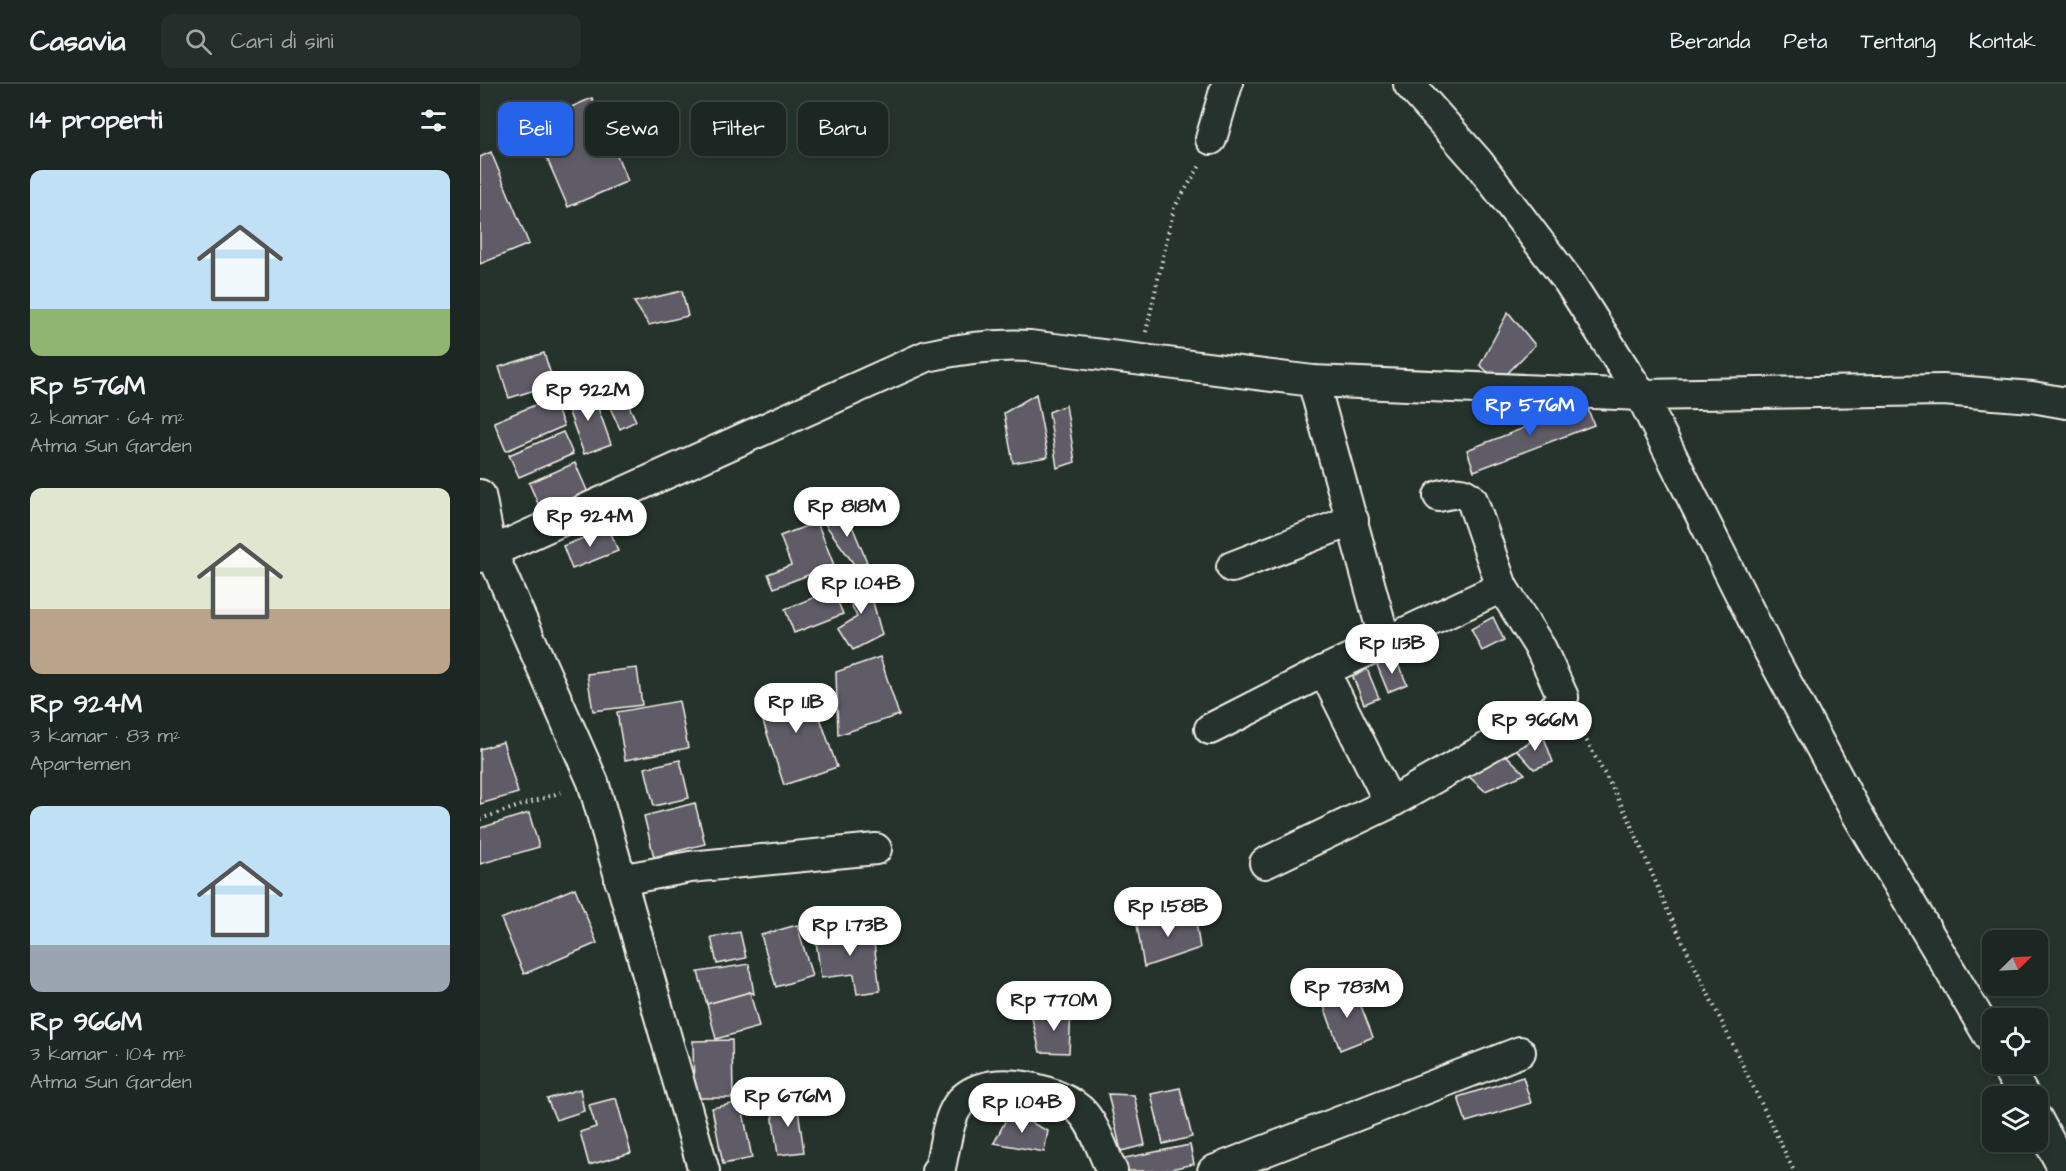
<!DOCTYPE html>
<html lang="id">
<meta charset="utf-8">
<style>
:root{--surface:#1c2622;--page:#252e2a;--text:#f1f3f6;--muted:#a0a5a5;--line:#3a4340;--accent:#2563eb}
body{margin:0;font-family:"Architects Daughter",sans-serif;background:var(--page);color:var(--text);height:100vh;display:flex;flex-direction:column;font-size:22px;white-space:nowrap}
*{box-sizing:border-box;margin:0}
p{font-size:20px;color:var(--muted)}
.icon{flex:none;width:33px;height:33px;fill:none;stroke:currentColor;stroke-width:2;stroke-linecap:round;stroke-linejoin:round}
.map{position:relative;flex:1;overflow:hidden}
.panel{display:flex;flex-direction:column;background:var(--surface);width:480px}
.panel>*{flex:none}
.guide{position:absolute;left:18px;top:18px;width:570px;height:54px;display:flex;gap:12px}
.needle{width:39px;rotate:66deg}
.controls{position:absolute;left:1502px;top:846px;display:grid;gap:12px}
.controls a{display:grid;place-items:center;width:66px;height:66px;border-radius:12px;background:var(--surface);box-shadow:0 3px 9px #0003,0 0 0 2px var(--line);font-size:30px}
.price{position:absolute;translate:-50% -51px;padding:0 14px;border-radius:21px;background:#fff;color:#222;font-size:20px;line-height:39px;filter:drop-shadow(0 2px 3px #0008)}
.price::after{content:'';position:absolute;left:50%;top:36px;width:18px;height:14px;margin-left:-9px;background:inherit;clip-path:polygon(0 0,100% 0,50% 100%)}
.price.current{background:var(--accent);color:#fff}
ul{padding:0;list-style:none}
li{display:grid;align-content:center;gap:12px;height:318px;padding:0 30px}
li span{display:grid;place-items:center;height:186px;border-radius:12px;color:#555}
li>.icon{margin-inline-start:auto}
span .icon{width:108px;height:108px;fill:#fffc;stroke-width:1}
li b{font-size:26px}
h2{display:flex;justify-content:space-between;align-items:center;height:72px;padding:0 30px;font-size:26px}
.chip{padding:0 21px;border-radius:12px;background:var(--surface);box-shadow:0 3px 9px #0003,0 0 0 2px var(--line);font-size:21px;line-height:54px}
.chip.current{background:var(--accent);color:#fff}
header{display:flex;align-items:center;gap:36px;box-sizing:border-box;height:84px;padding:0 30px;background:var(--surface);border-bottom:2px solid var(--line)}
header strong{font-size:28px}
nav{display:flex;gap:33px;margin-inline-start:auto;font-size:21px}
.search{width:420px;height:54px;background:var(--page);display:flex;align-items:center;gap:15px;box-sizing:border-box;padding:0 21px;border-radius:12px;color:var(--muted);font-size:22px}
main{display:flex;flex:1;min-height:0}
.map>svg:first-child{display:block}
</style>
<header>
<strong>Casavia</strong>
<div class="search"><svg class="icon" aria-label="search" viewBox="0 0 24 24"><circle cx="10" cy="10" r="6"/><path d="M15 15l6 6"/></svg>Cari di sini</div>
<nav><a>Beranda</a><a>Peta</a><a>Tentang</a><a>Kontak</a></nav>
</header>
<main>
<section class="panel">
<h2>14 properti<svg class="icon" aria-label="filters" viewBox="0 0 24 24"><path d="M4 7h16M4 17h16"/><circle cx="9" cy="7" r="2"/><circle cx="15" cy="17" r="2"/></svg></h2>
<ul>
<li><span style="background:linear-gradient(#bfe0f5 75%,#8fb573 0)"><svg class="icon" aria-label="home" viewBox="0 0 24 24"><path d="M3 11l9-7 9 7M6 9v11h12V9"/></svg></span><div><b>Rp 576M</b><p>2 kamar · 64 m²</p><p>Atma Sun Garden</p></div></li>
<li><span style="background:linear-gradient(#dfe7d0 65%,#b9a48a 0)"><svg class="icon" aria-label="home" viewBox="0 0 24 24"><path d="M3 11l9-7 9 7M6 9v11h12V9"/></svg></span><div><b>Rp 924M</b><p>3 kamar · 83 m²</p><p>Apartemen</p></div></li>
<li><span style="background:linear-gradient(#bfe0f5 75%,#9aa5b1 0)"><svg class="icon" aria-label="home" viewBox="0 0 24 24"><path d="M3 11l9-7 9 7M6 9v11h12V9"/></svg></span><div><b>Rp 966M</b><p>3 kamar · 104 m²</p><p>Atma Sun Garden</p></div></li>
</ul>
</section>
<div class="map">
<svg width="1586" height="1087" viewBox="0 0 1586 1087">
<rect width="100%" height="100%" fill="#26332d"/>
<filter id="ink" filterUnits="userSpaceOnUse"><feTurbulence type="fractalNoise" baseFrequency=".0167" numOctaves="2"/><feDisplacementMap in="SourceGraphic" scale="12" xChannelSelector="R" yChannelSelector="G"/><feConvolveMatrix kernelMatrix="1 2 1 2 8 2 1 2 1" color-interpolation-filters="sRGB"/></filter>
<g filter="url(#ink)">
<g fill="#5e5c68" stroke="#f4f1e8" stroke-width="1.5">
<path d="M112,14L148,97L88,123L52,40Z"/>
<path d="M11,68L49,160L0,180V73Z"/>
<path d="M202,207L208,232L169,241L154,218Z"/>
<path d="M1028,228L1055,261L1019,298L1000,281Z"/>
<path d="M64,269L74,300L29,314L19,283Z"/>
<path d="M139,300L156,337L140,345L125,313Z"/>
<path d="M112,307L131,360L104,370L85,317Z"/>
<path d="M556,310L568,373L533,379L524,329Z"/>
<path d="M72,314L84,342L26,367L14,338Z"/>
<path d="M1106,320L1114,341L994,387L987,366Z"/>
<path d="M586,321L595,378L577,384L569,328Z"/>
<path d="M83,348L93,370L39,393L29,371Z"/>
<path d="M95,379L109,411L63,431L49,399Z"/>
<path d="M365,425L387,478L376,483L345,440Z"/>
<path d="M337,438L354,481L294,504L288,490L311,481L300,452Z"/>
<path d="M129,444L138,467L92,485L83,462Z"/>
<path d="M386,492L402,551L373,566L359,544L377,533L362,500Z"/>
<path d="M353,506L363,530L314,549L305,525Z"/>
<path d="M1013,533L1024,556L1002,567L991,545Z"/>
<path d="M400,573L419,631L358,651L356,588Z"/>
<path d="M915,574L927,600L908,608L897,581Z"/>
<path d="M157,584L162,621L113,627L107,590Z"/>
<path d="M887,585L899,614L884,620L873,593Z"/>
<path d="M328,599L357,683L304,701L276,616Z"/>
<path d="M199,617L208,664L145,676L137,628Z"/>
<path d="M1063,651L1073,678L1054,685L1033,662Z"/>
<path d="M23,658L38,709L0,720V665Z"/>
<path d="M1022,667L1045,690L1005,707L985,689Z"/>
<path d="M200,676L209,714L174,722L165,684Z"/>
<path d="M215,719L225,760L174,773L164,732Z"/>
<path d="M49,729L59,763L0,780V744Z"/>
<path d="M95,804L117,859L44,890L21,835Z"/>
<path d="M714,826L720,864L664,883L657,841Z"/>
<path d="M317,841L332,892L296,903L281,851Z"/>
<path d="M392,843L400,907L377,910L374,890L341,894L335,849Z"/>
<path d="M260,848L266,874L237,880L231,853Z"/>
<path d="M269,880L274,910L270,908L227,920L218,888Z"/>
<path d="M874,904L893,953L860,966L842,917Z"/>
<path d="M270,908L279,943L236,955L227,920Z"/>
<path d="M591,926L589,969L560,968L552,934Z"/>
<path d="M252,956L253,1014H214L213,957Z"/>
<path d="M1043,993L1051,1019L986,1038L978,1013Z"/>
<path d="M700,1004L712,1053L683,1060L671,1010Z"/>
<path d="M100,1005L104,1027L76,1036L67,1015Z"/>
<path d="M628,1010L654,1011L665,1061L641,1067Z"/>
<path d="M136,1014L151,1069L109,1081L100,1048L116,1043L109,1021Z"/>
<path d="M261,1018L272,1074L243,1080L232,1024Z"/>
<path d="M317,1018L324,1068L298,1071L291,1021Z"/>
<path d="M530,1028L568,1047L564,1068L514,1059Z"/>
<path d="M710,1061L714,1080L681,1087H647L640,1075Z"/>
</g>
<g fill="none" stroke-linecap="round" stroke-linejoin="round">
<defs>
<g id="street">
<path d="M929,0L998,78L1089,198L1161,311L1286,561L1376,728L1512,957"/>
<path d="M731,55L747,0"/>
<path d="M833,297L905,557"/>
<path d="M0,411L11,467L113,698L224,1087"/>
<path d="M959,412C972,409 982,405 992,416L1022,503"/>
<path d="M0,473L447,272C483,264 514,260 550,262L833,297L1161,311L1463,306L1552,313L1586,319"/>
<path d="M752,483L873,436"/>
<path d="M730,645L844,587"/>
<path d="M785,779L910,719L844,587L1022,503L1061,565L1083,613L1072,627L910,719"/>
<path d="M140,796L210,783L396,765"/>
<path d="M1525,980L1544,1012"/>
<path d="M1557,1035L1585,1087"/>
<path d="M457,1087L460,1084C464,1067 467,1041 475,1026C496,985 572,1002 600,1026C615,1040 623,1069 632,1087"/>
<path d="M733,1087L1040,968"/>
</g>
</defs>
<use href="#street" stroke="#f4f1e8" stroke-width="34"/>
<g stroke="#f4f1e8" stroke-width="4" stroke-dasharray="1.5 4.5" stroke-linecap="butt">
<path d="M666,248L694,124L721,80"/>
<path d="M1098,641L1149,735L1187,825L1314,1087"/>
<path d="M0,735L85,707"/>
</g>
<use href="#street" stroke="#26332d" stroke-width="30"/>
</g>
</g>
</svg>
<div class="controls">
<a><svg class="needle" viewBox="-14 -14 28 28"><path d="M0-13l5 13h-10z" fill="#e53935"/><path d="M0 13l5-13h-10z" fill="#a0a5a5"/></svg></a>
<a><svg class="icon" aria-label="locate" viewBox="0 0 24 24"><circle cx="12" cy="12" r="6"/><path d="M12 2v4M12 18v4M2 12h4M18 12h4"/></svg></a>
<a><svg class="icon" aria-label="layers" viewBox="0 0 24 24"><path d="M12 4l9 5-9 5-9-5zM3 14l9 5 9-5"/></svg></a>
</div>
<b class="price" style="left:108px;top:338px">Rp 922M</b>
<b class="price current" style="left:1050px;top:353px">Rp 576M</b>
<b class="price" style="left:367px;top:454px">Rp 818M</b>
<b class="price" style="left:110px;top:464px">Rp 924M</b>
<b class="price" style="left:381px;top:531px">Rp 1.04B</b>
<b class="price" style="left:912px;top:591px">Rp 1.13B</b>
<b class="price" style="left:316px;top:650px">Rp 1.1B</b>
<b class="price" style="left:1055px;top:668px">Rp 966M</b>
<b class="price" style="left:688px;top:854px">Rp 1.58B</b>
<b class="price" style="left:370px;top:873px">Rp 1.73B</b>
<b class="price" style="left:867px;top:935px">Rp 783M</b>
<b class="price" style="left:574px;top:948px">Rp 770M</b>
<b class="price" style="left:308px;top:1044px">Rp 676M</b>
<b class="price" style="left:542px;top:1050px">Rp 1.04B</b>
<div class="guide">
<a class="chip current">Beli</a>
<a class="chip">Sewa</a>
<a class="chip">Filter</a>
<a class="chip">Baru</a>
</div>
</div>
</main>
